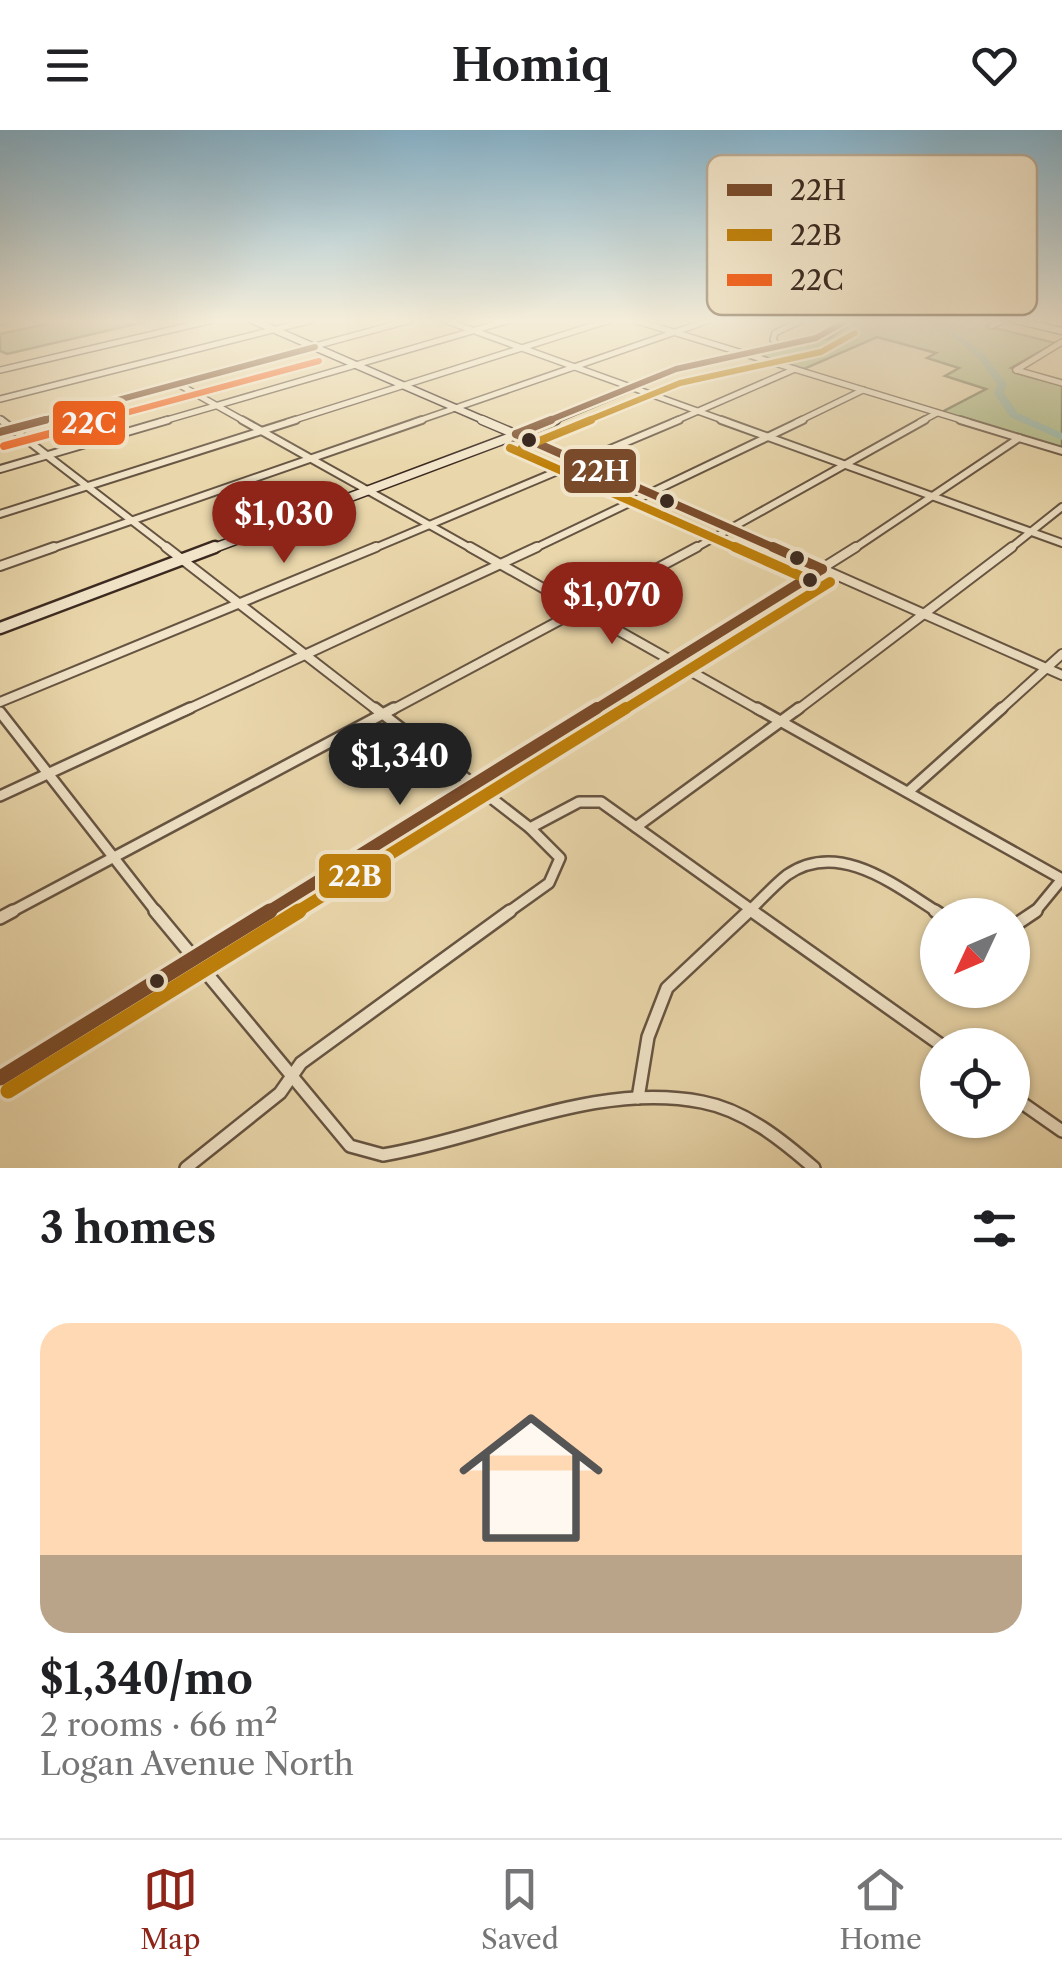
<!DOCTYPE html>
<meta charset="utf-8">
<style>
:root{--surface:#fff;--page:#f2f2f2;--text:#202124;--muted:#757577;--line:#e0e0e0;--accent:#8f2418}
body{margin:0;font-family:"Libre Caslon Text",serif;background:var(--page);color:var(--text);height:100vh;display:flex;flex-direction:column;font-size:38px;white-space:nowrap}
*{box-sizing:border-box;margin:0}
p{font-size:32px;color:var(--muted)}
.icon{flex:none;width:55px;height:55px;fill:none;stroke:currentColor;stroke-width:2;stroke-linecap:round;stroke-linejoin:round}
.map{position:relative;height:1038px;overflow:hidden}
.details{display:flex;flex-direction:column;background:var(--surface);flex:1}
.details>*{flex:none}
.needle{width:65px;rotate:226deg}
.buttons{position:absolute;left:920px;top:768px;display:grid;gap:20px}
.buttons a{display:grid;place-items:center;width:110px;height:110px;border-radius:50%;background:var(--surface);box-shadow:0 2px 8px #0004;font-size:50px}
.price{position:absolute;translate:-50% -85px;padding:0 22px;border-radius:35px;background:var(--accent);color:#fff;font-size:32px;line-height:65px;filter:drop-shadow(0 2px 5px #0008)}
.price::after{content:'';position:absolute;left:50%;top:60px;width:30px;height:22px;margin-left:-15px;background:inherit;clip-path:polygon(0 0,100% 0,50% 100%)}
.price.on{background:#222;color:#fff}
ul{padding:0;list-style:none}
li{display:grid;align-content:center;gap:20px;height:530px;padding:0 40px}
li span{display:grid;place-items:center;height:310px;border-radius:30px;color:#555}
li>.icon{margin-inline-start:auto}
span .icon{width:180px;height:180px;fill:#fffc;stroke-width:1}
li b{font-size:42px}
h2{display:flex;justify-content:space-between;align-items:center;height:120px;padding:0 40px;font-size:42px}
header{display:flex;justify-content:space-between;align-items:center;height:130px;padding:0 40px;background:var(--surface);font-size:45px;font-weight:700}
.tabs{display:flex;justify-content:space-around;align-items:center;height:140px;border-top:2px solid var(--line);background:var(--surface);font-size:28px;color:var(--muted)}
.tabs a{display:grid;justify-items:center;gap:5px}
.tabs .on{color:var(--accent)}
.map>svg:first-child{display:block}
</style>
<header><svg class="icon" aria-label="menu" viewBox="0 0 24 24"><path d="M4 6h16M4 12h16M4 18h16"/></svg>Homiq<svg class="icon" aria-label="heart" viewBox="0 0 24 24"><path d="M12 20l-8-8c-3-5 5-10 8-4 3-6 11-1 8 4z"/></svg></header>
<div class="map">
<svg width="1062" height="1038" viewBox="0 0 1062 1038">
<rect width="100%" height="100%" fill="#e9d6aa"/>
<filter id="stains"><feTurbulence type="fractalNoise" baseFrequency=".002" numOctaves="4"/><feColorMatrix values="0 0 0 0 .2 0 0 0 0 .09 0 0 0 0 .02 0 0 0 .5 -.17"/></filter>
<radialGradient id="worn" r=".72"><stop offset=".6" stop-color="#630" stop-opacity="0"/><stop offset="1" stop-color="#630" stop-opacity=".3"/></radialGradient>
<g fill="#b2bf8c" stroke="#767456" stroke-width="2.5">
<path d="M65,190H153L7,224L0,221V204Z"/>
<path d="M857,190H998L987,196L1055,213L1011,238L1062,255V319L942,282L986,259L945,246L959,238L927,228L936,223L877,207L804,239L758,225L829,208Z"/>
</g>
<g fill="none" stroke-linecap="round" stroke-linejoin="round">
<path fill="#97b9ab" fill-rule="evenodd" d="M933,190H942L985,225L1007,254L1004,263L1018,283L1062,303V310L1010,287L994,263L997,254L979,229Z"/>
<defs>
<g id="street-far4">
<path d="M444,190L728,292"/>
<path d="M634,190L968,292"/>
<path d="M0,192L8,190"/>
<path d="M991,196L1004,190"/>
<path d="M780,217L773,210L775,203L802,190"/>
<path d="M0,240L213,190"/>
<path d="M1016,240L1062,212"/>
<path d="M1016,240L1062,253"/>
<path d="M178,254L246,292"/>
<path d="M0,269L312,190"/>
<path d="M0,289L4,292"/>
<path d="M36,292L411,190"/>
<path d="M160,292L510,190"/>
<path d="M288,292L610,190"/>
<path d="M415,292L710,190"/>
<path d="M673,292L795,239"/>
<path d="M797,292L863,260"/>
<path d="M920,292L937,283"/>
</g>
<g id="street-far3">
<path d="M1,290L170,420"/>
<path d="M242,290L474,420"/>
<path d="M721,290L1062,413"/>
<path d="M960,290L1062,321"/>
<path d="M0,302L45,290"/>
<path d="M516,304L778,420"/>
<path d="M0,339L168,290"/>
<path d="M0,384L296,290"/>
<path d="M47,420L422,290"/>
<path d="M370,420L679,290"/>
<path d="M531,420L803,290"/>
<path d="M692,420L925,290"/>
<path d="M852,420L1019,308"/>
<path d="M1008,420L1062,377"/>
</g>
<g id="street-far2">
<path d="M166,417L378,581"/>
<path d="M470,417L761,581"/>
<path d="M773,417L1062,545"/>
<path d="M0,436L54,417"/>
<path d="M0,572L376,417"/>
<path d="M184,581L537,417"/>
<path d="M390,581L697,417"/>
<path d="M595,581L856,417"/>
<path d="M796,581L1012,417"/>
<path d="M999,581L1062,524"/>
</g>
<g id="street-far1">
<path d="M375,578L530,698L579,672H601L756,783"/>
<path d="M757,578L1062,749"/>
<path d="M0,582L157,783"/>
<path d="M908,662L1002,578"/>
<path d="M0,666L190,578"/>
<path d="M636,697L799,578"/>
<path d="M9,783L394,578"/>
<path d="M267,783L599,578"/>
<path d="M507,783L549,753L560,728L530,698"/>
<path d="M747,783C760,771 773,756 787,745C839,709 896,756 939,783"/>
<path d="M1034,783L1062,749"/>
</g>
<g id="street">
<path d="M155,781L350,1016L383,1025C486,1008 596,951 702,972C745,980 782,1010 814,1038"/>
<path d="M752,781L941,915"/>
<path d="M935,781L941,785"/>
<path d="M0,788L13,781"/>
<path d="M1012,797L1036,781"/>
<path d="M0,948L271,781"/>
<path d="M1012,966L1062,1001"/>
<path d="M638,968L648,907L667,858L749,781"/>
<path d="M186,1038L280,963L301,933L510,781"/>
</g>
<g id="secondary-far2">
<path d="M252,190L488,292"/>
<path d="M1015,190L1062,201"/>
<path d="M549,292L676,239L816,208L848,190"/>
</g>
<g id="secondary-far1">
<path d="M482,290L515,304"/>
<path d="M209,420L556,290"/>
</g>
<path id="secondary" d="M0,498L215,417"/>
</defs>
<use href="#street-far4" stroke="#665442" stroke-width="8"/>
<use href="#street-far3" stroke="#665442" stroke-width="10"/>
<use href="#street-far2" stroke="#665442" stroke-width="12"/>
<use href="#street-far1" stroke="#665442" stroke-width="14"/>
<use href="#street" stroke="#665442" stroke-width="16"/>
<use href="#secondary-far2" stroke="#3b2920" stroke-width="9"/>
<use href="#secondary-far1" stroke="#3b2920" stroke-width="11"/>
<use href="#secondary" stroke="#3b2920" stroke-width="15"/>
<use href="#street-far4" stroke="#f1e4c8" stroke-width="5"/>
<use href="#street-far3" stroke="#f1e4c8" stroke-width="6"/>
<use href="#street-far2" stroke="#f1e4c8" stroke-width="8"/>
<use href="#street-far1" stroke="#f1e4c8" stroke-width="9"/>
<use href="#street" stroke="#f1e4c8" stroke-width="11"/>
<use href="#secondary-far2" stroke="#f1e4c8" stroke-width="6"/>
<use href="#secondary-far1" stroke="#f1e4c8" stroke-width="8"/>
<use href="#secondary" stroke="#f1e4c8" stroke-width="10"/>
<defs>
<g id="bus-1-far4">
<path d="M36,292L315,217"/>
<path d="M545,292L676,239L816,208L848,190"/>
</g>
<g id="bus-1-far3">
<path d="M0,302L45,290"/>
<path d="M516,304L551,290"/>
<path d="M516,304L779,420"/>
</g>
<g id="bus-1-far2">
<path d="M773,417L822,439"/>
<path d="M593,581L822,439"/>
</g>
<path id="bus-1-far1" d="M266,783L597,578"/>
<path id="bus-1" d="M0,948L270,781"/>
<path id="bus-2-far4" d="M584,292L680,253L821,222L855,203"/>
<g id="bus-2-far3">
<path d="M510,318L741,420"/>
<path d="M522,318L591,290"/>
</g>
<g id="bus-2-far2">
<path d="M735,417L816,453"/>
<path d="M622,581L830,452"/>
</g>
<path id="bus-2-far1" d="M295,783L626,578"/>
<path id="bus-2" d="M8,961L299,781"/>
<path id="bus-3-far1" d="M92,292L319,231"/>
<path id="bus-3" d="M4,316L101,290"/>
</defs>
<use href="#bus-1-far4" stroke="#f1e4c8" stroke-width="11"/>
<use href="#bus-1-far3" stroke="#f1e4c8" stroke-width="14"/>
<use href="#bus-1-far2" stroke="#f1e4c8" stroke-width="18"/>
<use href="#bus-1-far1" stroke="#f1e4c8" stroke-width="20"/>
<use href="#bus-1" stroke="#f1e4c8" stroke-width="22"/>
<use href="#bus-2-far4" stroke="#f1e4c8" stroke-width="11"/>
<use href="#bus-2-far3" stroke="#f1e4c8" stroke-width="14"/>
<use href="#bus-2-far2" stroke="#f1e4c8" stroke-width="18"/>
<use href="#bus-2-far1" stroke="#f1e4c8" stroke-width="20"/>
<use href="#bus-2" stroke="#f1e4c8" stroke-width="22"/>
<use href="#bus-3-far1" stroke="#f1e4c8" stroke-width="11"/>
<use href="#bus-3" stroke="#f1e4c8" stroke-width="14"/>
<use href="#bus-1-far4" stroke="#7a4b2a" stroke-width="6"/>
<use href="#bus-1-far3" stroke="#7a4b2a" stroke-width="8"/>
<use href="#bus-1-far2" stroke="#7a4b2a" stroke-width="10"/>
<use href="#bus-1-far1" stroke="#7a4b2a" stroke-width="12"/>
<use href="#bus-1" stroke="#7a4b2a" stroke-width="15"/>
<use href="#bus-2-far4" stroke="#bf800a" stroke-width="6"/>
<use href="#bus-2-far3" stroke="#bf800a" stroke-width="8"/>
<use href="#bus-2-far2" stroke="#bf800a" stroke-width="10"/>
<use href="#bus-2-far1" stroke="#bf800a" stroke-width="12"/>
<use href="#bus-2" stroke="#bf800a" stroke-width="15"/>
<use href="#bus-3-far1" stroke="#f26522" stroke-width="6"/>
<use href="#bus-3" stroke="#f26522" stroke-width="8"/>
</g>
<linearGradient id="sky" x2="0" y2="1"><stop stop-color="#87b6d0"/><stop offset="0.57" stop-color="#f5edd9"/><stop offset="1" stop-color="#f5edd9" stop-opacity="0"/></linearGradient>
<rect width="1062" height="335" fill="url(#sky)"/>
<g fill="#3b2920" stroke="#f1e4c8" stroke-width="4">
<circle cx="529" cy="310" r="9"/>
<circle cx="667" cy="371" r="9"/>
<circle cx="797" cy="428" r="9"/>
<circle cx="810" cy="450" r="9"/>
<circle cx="157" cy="851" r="9"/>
</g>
<rect x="707" y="25" width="330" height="160" rx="15" fill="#f1e4c8" stroke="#baac96" stroke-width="2.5"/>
<rect x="727" y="54" width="45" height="12" fill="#7a4b2a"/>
<rect x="727" y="99" width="45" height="12" fill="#bf800a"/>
<rect x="727" y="144" width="45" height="12" fill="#f26522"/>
<g font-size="28" fill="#3b2920">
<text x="790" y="70">22H</text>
<text x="790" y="115">22B</text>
<text x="790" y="160">22C</text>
</g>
<g stroke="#f1e4c8" stroke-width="4">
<rect x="51" y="269" width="76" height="48" rx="10" fill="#f26522"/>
<rect x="562" y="317" width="76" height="48" rx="10" fill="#7a4b2a"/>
<rect x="317" y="722" width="76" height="48" rx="10" fill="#bf800a"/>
</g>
<g font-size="28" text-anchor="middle" font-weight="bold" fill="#fff">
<text x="89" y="303">22C</text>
<text x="600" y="351">22H</text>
<text x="355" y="756">22B</text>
</g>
<rect width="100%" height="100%" filter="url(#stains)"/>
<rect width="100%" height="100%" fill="url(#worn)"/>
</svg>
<div class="buttons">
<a><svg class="needle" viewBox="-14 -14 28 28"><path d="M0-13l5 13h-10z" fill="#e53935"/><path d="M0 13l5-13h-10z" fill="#757577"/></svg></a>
<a><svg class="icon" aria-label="locate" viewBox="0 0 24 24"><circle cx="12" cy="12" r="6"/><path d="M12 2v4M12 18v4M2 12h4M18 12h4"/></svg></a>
</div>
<b class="price" style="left:284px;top:436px">$1,030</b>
<b class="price" style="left:612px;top:517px">$1,070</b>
<b class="price on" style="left:400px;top:678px">$1,340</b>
</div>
<section class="details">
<h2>3 homes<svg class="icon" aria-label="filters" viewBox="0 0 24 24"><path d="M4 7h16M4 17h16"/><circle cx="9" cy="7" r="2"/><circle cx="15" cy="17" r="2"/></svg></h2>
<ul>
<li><span style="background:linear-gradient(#ffd9b3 75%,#b9a48a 0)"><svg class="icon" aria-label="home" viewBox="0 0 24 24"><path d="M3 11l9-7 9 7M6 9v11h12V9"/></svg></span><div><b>$1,340/mo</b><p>2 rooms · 66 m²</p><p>Logan Avenue North</p></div></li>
</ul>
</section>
<nav class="tabs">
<a class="on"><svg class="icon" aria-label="map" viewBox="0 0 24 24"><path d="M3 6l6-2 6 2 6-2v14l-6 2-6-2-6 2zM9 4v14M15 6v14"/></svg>Map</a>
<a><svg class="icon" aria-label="saved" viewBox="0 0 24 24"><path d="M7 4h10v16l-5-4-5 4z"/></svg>Saved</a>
<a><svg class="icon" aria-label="home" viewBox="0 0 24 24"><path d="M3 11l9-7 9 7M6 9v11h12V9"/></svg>Home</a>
</nav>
